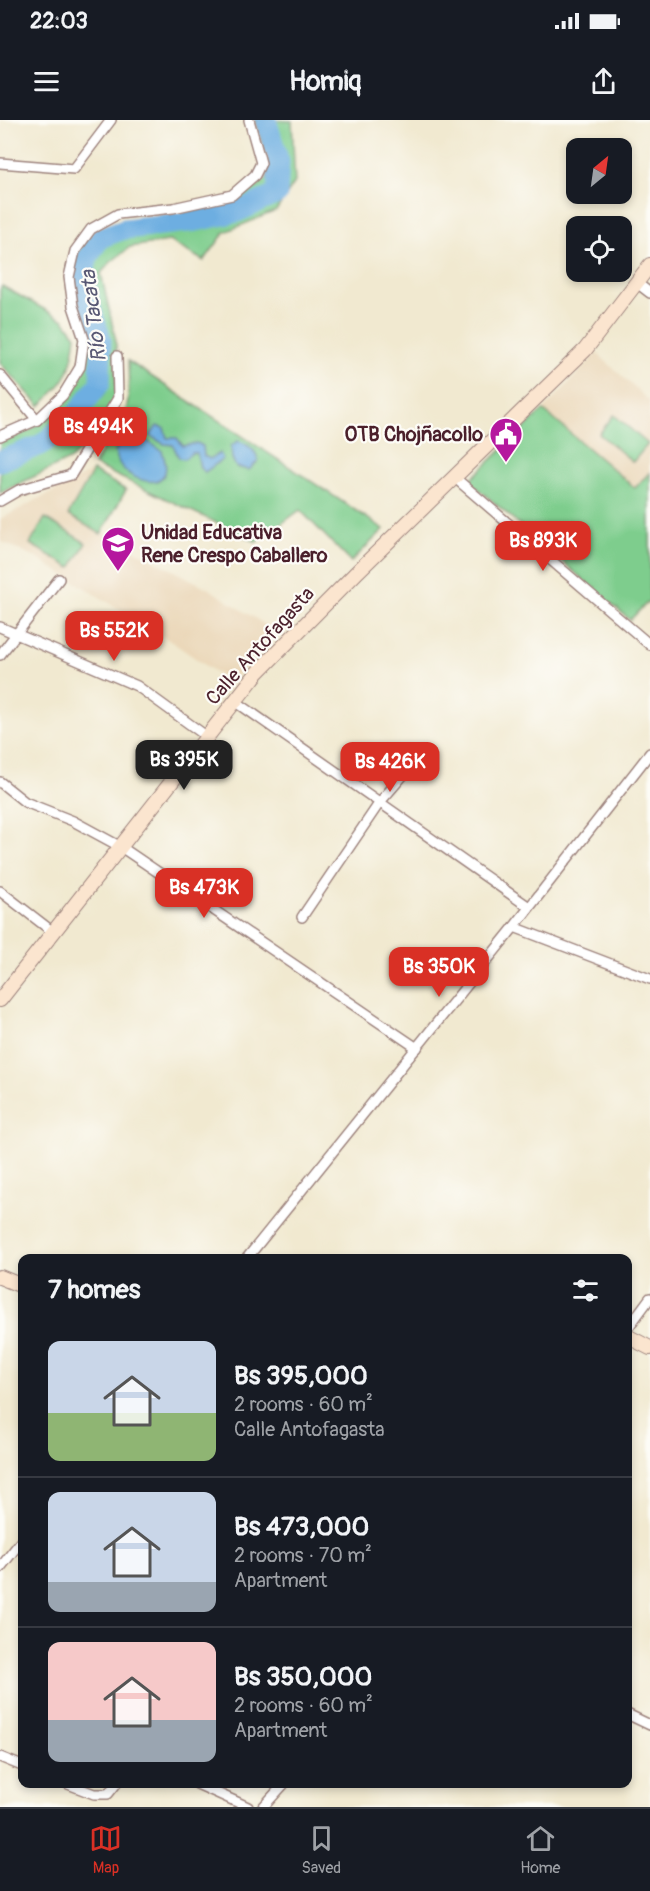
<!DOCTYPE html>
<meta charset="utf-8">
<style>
:root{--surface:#171b24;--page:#20242c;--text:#f1f3f6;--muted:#9ea1a6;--line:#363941;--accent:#d93025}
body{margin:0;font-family:Pangolin,sans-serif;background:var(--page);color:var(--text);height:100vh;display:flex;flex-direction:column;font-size:22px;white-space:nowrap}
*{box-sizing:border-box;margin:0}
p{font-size:20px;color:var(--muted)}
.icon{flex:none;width:33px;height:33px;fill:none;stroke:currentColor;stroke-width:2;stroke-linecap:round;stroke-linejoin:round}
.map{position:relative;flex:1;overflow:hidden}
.details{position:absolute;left:18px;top:1134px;width:614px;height:534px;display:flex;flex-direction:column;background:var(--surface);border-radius:12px;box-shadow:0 3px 9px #0003}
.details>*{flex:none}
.needle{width:39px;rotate:29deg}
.tools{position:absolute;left:566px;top:18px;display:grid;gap:12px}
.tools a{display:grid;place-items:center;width:66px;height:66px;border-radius:12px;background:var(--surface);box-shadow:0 3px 9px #0003;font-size:30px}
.price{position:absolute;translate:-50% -51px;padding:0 14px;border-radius:12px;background:var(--accent);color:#fff;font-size:20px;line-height:39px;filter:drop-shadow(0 2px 3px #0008)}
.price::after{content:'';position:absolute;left:50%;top:36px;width:18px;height:14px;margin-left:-9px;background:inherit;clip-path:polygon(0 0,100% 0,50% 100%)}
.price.on{background:#222;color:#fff}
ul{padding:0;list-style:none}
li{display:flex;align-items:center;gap:18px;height:150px;padding:0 30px}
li+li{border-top:2px solid var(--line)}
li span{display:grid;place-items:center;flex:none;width:168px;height:120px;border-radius:12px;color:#555}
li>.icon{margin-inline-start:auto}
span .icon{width:72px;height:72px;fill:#fffc;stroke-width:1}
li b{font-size:26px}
h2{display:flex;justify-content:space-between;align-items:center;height:72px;padding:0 30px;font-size:26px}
.status{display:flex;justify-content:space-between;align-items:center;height:42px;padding:0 30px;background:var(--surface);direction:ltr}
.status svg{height:16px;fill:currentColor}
header{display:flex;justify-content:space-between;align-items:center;height:78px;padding:0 30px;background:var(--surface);font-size:27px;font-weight:800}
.tab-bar{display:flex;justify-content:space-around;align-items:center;height:84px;border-top:2px solid var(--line);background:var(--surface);font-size:16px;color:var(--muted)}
.tab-bar a{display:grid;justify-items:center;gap:3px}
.tab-bar .on{color:var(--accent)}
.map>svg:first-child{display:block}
</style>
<div class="status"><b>22:03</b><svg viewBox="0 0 49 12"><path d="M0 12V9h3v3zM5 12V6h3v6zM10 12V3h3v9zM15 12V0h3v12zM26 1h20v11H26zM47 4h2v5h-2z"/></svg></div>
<header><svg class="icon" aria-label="menu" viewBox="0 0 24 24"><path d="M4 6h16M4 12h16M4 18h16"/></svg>Homiq<svg class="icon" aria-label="share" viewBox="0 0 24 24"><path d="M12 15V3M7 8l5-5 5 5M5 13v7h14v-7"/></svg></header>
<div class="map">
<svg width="650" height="1687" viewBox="0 0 650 1687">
<rect width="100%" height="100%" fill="#fdfcf7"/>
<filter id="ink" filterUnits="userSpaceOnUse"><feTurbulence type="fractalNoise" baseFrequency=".0167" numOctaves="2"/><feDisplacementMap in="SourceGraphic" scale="12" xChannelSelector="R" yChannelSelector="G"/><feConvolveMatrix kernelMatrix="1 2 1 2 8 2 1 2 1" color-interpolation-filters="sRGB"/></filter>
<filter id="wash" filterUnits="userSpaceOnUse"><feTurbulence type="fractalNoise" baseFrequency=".008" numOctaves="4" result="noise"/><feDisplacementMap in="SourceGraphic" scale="24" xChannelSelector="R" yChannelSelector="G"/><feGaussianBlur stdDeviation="1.35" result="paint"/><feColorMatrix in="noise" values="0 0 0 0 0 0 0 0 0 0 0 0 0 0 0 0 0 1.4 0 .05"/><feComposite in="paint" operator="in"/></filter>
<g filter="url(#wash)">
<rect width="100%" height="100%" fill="#f1e9d0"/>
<g fill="#ebd8ba">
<path d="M597,233L650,282V352L636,368L543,290Z"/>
<path d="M93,351L68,395L209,469L278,513L230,562L163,516L33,436L0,421V399Z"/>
</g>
<g fill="#7ecd8d" stroke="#64765c" stroke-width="1.5">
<path d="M254,0H262L275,46L274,63L264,75L233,87L194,97L117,107L102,113L90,124L82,138L80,161L83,183L94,214L95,243L91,263L68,292L36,320L0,335V323C10,318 24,315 33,308C49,297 72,271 79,252C83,245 84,216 83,207C80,180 63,144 85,120C102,102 125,101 148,98C189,91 235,87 267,58V38Z"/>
<path d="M271,0L292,1L295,62L276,91L225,112L204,141L169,121L130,127L111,142L101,153L116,221V280L96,315L71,339L0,373V351L49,330L78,305L105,273L106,220L89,157L92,144L98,130L115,117L237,97L282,75L285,42Z"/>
<path d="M2,166L64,200L76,216C71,254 67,260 40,286L0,243V170Z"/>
<path d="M128,241L384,409L351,442L300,390L257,422L94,345L117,301C133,294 128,257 128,241Z"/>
<path d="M543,290L635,368L650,352V480L630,500L469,361Z"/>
<path d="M614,295L648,324L633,342L599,314Z"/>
<path d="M93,351L126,370L101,414L68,395Z"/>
<path d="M45,398L86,423L71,448L30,424Z"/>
</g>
<g fill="#6daee1" stroke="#5c6686" stroke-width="1.5">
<path d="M157,306L164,308L167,318H177L183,326L197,323L203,326L204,336L210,339L220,333L223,339L205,352L200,348L197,333H192L184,339L179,338L173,325L164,324L150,316Z"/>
<path d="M128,317L144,319L162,331C164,338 168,348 164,355C155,369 128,357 121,346C118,343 117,336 115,332L119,324Z"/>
<path d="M238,321C248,324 257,331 258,341L249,350L236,347L232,338L231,326Z"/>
</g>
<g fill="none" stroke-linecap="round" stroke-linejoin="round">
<path stroke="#6daee1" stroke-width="21" d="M0,341L41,325L74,297L100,263L101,220L90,186L84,156L87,138L100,118L124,109L196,101L237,92L277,74L279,42L266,0"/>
</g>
</g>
<g filter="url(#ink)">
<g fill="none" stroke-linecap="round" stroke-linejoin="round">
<defs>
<g id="street">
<path d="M0,43L74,49L111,0"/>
<path d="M637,163L650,173"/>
<path d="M0,255L37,300"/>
<path d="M0,316L37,300L63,275L80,247L84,219L73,186L69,157L75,131L91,109L118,94L173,88L232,75L255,55L261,43L249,0"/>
<path d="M454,357L650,525"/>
<path d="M0,381L19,370L71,355L118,278L117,236"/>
<path d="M0,507L137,566L206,616"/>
<path d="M0,535L59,459"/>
<path d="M235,581L529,787"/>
<path d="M0,662L25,682L73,701L121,727L417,928"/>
<path d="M0,771L53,812"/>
<path d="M302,797L380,682L411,646"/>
<path d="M514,807L650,859"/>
<path d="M247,1138L514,807L650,633"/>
<path d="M627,1209L650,1178"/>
<path d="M0,1448L22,1420"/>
<path d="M627,1594L650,1605"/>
<path d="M0,1637L22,1646"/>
<path d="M68,1664L94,1674H108L116,1664"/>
<path d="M197,1664L248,1687"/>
<path d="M263,1687L284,1664"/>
</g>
<g id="secondary">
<path d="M0,880L258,552L357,452L585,230L650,145"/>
<path d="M0,1157L22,1166"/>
<path d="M627,1216L650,1228"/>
</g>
</defs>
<use href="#street" stroke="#9e847e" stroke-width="12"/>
<use href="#secondary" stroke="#9e847e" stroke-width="16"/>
<use href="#street" stroke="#fff" stroke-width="9"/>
<use href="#secondary" stroke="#fbe5cf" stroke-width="14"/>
</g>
</g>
<defs>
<symbol id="civic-pin" viewBox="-11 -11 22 30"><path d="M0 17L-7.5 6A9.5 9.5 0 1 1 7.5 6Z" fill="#b5179e" stroke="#fdfcf7"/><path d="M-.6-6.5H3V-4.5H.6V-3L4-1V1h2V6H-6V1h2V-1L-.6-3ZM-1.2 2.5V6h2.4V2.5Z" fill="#fff"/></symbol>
<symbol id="school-pin" viewBox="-11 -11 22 30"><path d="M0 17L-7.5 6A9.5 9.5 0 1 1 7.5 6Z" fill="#b5179e" stroke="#fdfcf7"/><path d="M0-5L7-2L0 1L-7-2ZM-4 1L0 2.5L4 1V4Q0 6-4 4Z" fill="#fff"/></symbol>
</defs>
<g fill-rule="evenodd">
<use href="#civic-pin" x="487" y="295" width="38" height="52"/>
<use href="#school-pin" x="99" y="404" width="38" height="52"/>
</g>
<g text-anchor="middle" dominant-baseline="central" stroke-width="4.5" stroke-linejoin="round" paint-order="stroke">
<g font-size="20" font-weight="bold" fill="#4a1f2b" stroke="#fdfcf7" text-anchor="end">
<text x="483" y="314">OTB Chojñacollo</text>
<text x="141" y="412" text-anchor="start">Unidad Educativa<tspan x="141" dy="23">Rene Crespo Caballero</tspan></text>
</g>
<g font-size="20" fill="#4a1f2b" stroke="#fdfcf7">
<text transform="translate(260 526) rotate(-48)">Calle Antofagasta</text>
</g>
<g font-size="21" font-style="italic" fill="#585874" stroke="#fdfcf7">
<text transform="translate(94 196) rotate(-97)">Río Tacata</text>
</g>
</g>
</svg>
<div class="tools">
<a><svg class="needle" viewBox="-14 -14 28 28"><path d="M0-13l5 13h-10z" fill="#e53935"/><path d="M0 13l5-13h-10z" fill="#9ea1a6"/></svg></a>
<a><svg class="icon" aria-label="locate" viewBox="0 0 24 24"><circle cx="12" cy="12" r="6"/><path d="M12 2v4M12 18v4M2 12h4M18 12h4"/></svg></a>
</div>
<b class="price" style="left:98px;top:338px">Bs 494K</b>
<b class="price" style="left:543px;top:452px">Bs 893K</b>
<b class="price" style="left:114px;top:542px">Bs 552K</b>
<b class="price on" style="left:184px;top:671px">Bs 395K</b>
<b class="price" style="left:390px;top:673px">Bs 426K</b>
<b class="price" style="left:204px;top:799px">Bs 473K</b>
<b class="price" style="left:439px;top:878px">Bs 350K</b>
<section class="details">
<h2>7 homes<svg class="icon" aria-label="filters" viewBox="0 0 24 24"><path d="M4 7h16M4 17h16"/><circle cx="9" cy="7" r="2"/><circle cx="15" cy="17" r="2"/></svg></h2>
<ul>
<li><span style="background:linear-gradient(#c9d6e8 60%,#8fb573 0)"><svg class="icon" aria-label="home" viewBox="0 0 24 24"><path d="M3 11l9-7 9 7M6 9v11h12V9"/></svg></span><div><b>Bs 395,000</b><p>2 rooms · 60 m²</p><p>Calle Antofagasta</p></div></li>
<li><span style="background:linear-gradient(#c9d6e8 75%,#9aa5b1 0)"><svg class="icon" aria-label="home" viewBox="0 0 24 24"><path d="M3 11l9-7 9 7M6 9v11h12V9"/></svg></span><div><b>Bs 473,000</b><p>2 rooms · 70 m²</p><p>Apartment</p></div></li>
<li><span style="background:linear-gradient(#f6c9c9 65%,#9aa5b1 0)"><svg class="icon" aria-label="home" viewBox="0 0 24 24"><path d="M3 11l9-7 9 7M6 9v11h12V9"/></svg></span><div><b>Bs 350,000</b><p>2 rooms · 60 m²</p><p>Apartment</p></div></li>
</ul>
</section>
</div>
<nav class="tab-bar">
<a class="on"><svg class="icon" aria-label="map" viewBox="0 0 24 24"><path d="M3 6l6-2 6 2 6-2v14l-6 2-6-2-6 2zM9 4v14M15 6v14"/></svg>Map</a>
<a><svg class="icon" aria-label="saved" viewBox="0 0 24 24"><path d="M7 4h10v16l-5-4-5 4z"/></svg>Saved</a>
<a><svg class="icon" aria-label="home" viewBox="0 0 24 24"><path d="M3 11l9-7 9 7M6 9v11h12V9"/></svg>Home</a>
</nav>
